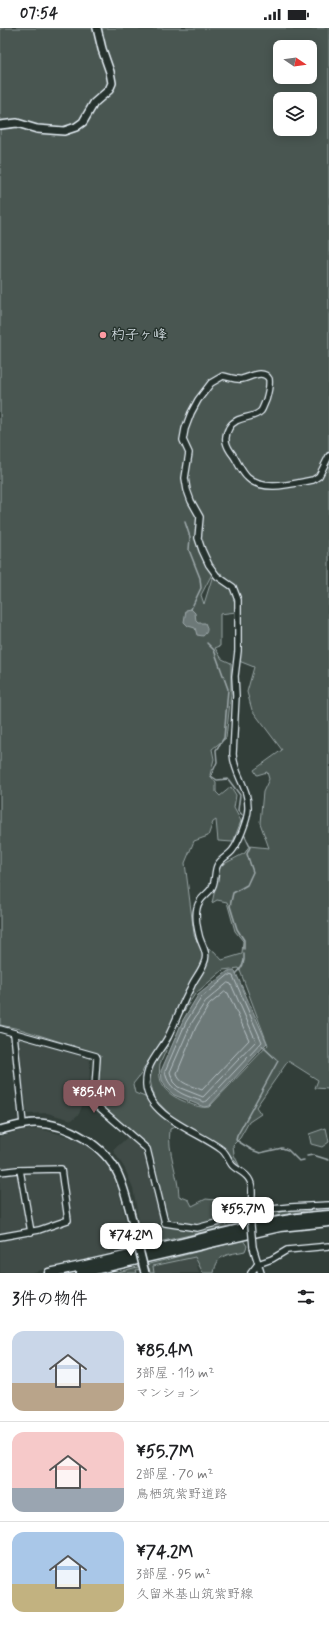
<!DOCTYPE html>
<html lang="ja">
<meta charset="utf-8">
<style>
:root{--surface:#fff;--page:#f6f6f6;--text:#202124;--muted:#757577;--line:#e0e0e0;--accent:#84575d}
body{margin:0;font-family:Mynerve,"Klee One",sans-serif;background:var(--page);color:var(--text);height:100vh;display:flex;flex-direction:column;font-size:15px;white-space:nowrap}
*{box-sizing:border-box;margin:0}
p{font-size:13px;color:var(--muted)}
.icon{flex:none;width:22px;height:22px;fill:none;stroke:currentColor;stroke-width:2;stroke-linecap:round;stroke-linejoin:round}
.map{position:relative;height:1245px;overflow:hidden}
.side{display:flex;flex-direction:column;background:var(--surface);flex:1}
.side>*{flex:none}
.needle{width:26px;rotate:103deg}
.fabs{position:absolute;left:273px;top:12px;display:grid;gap:8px}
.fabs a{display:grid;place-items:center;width:44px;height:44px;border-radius:8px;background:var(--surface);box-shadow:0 2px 10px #0003;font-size:20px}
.price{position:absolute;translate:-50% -34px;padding:0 9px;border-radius:8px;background:#fff;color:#222;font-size:13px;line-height:26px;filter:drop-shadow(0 1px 2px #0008)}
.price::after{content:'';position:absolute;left:50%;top:24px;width:12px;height:9px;margin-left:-6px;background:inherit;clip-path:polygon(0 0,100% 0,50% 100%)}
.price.current{background:var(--accent);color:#fff}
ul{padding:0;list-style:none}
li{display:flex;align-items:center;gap:12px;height:100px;padding:0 12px}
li+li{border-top:1px solid var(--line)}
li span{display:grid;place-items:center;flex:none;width:112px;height:80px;border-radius:12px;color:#555}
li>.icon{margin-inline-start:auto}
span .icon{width:48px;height:48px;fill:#fffc;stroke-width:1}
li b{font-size:17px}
h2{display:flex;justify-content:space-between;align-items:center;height:48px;padding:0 12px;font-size:17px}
.status{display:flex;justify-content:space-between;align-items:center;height:28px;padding:0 20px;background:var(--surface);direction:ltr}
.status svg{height:11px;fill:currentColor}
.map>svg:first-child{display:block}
</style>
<div class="status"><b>07:54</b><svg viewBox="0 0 49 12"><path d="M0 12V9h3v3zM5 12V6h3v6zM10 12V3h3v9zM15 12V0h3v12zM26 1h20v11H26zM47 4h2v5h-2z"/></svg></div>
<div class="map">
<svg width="329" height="1245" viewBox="0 0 329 1245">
<rect width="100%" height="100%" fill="#323e39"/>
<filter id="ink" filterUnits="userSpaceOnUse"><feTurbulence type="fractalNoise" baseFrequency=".025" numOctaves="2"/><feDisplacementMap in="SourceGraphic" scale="8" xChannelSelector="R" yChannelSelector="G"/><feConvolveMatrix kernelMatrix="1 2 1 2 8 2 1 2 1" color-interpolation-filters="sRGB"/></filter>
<g filter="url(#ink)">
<g fill="#3f4b46">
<path d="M20,1009L90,1031L89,1075L84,1073L79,1086L72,1092L47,1085L27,1086L17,1012Z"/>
<path d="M41,1101L70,1109L86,1117L105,1135L114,1149L121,1172L132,1222L29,1245H0V1108L23,1102Z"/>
<path d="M129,1108L145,1122L163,1195L140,1200L133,1160L125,1141L113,1122Z"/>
<path d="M195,1229L199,1245H154L153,1238Z"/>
</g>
<g fill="#495651" stroke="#98a4a4" fill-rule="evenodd">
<path d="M0,0H329V1061L315,1060L318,1052L288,1033L256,1079L261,1086L249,1094L240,1110L233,1117L234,1127L240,1139L225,1121L177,1094L154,1070L150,1052L153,1034L148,1033L141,1046L133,1056L135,1065L145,1069L150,1076L177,1098L170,1101C167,1124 178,1145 179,1168L189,1172L192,1178L206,1171L225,1173L226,1194C261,1186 294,1181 329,1179L264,1190L146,1217L143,1205L167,1197L149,1119L94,1073L101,1027L20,1001L0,997ZM280,19H310V49H280ZM280,71H310V101H280ZM221,545L237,560L241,574L239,633L254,639L247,664L252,682L282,722L254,742L257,747L267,744L269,751L263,764L260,795L269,820L249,818L245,825L220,838L212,875L217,872L227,874L235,903L243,913L242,926L222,932L214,923L200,919L194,906L185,835L194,813L208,808L213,794L216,792L218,813L233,814L241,793L234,780L236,767L231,759L220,768L216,764V755L210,747L214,731L212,721L226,710L231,666V635L222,631L215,620L220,618V586L236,584L233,564L213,547L204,576L201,567L212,546ZM239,940L268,1017L209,1079C201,1080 196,1078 188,1075C168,1067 157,1059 160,1036L182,986L195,966L223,942Z"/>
<path d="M326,1100L329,1114L322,1119L311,1116L309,1106Z"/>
<path d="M243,1212L247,1218L245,1223C228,1227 217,1225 214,1245H203L195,1229L153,1238L154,1245H150L149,1240L136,1242L137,1245H114Z"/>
</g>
<g fill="#6d7978" stroke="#9ea9ab">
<path d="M191,581L195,585L196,593L198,595H205C208,601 208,604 203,608L197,607L195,600L188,598L184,594L186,582Z"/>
<path d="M228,943H235L267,1015L209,1078L204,1079L174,1067L166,1060L162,1052L161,1043L183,992L198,967Z"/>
</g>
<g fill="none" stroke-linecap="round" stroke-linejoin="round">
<g stroke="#b7c1c5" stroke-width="1">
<path d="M229,947L233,948L262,1014L207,1073L204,1074C187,1068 168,1064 165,1043L186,994L201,970Z"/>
<path d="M228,955L231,956L256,1013L203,1069L178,1059L173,1054L170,1044L191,996L205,974Z"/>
<path d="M225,964L228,965L249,1012L202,1062C193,1058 178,1056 177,1045L196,999L209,977Z"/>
</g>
<g stroke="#9ea9ab" stroke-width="1.5">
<path d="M185,494L190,509L189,522L200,550L201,560L191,581"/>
<path d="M207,615L214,622L228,661L224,710L216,722L217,734L211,748L217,752L228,751L240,767L238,782L242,787"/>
<path d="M244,806L250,819L247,826L253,844L247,857L233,865L230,878L237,901L244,912V921"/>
<path d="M236,946C242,940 245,935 244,926"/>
<path d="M262,1018L278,1033L237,1108L236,1112L252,1122L260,1125L282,1120L288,1122L299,1133L304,1132"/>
<path d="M307,1128L313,1127L329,1132"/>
</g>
<defs>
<g id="street">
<path d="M0,1001L96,1028L97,1030L94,1075L147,1121L165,1195L197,1200L250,1186L255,1183L290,1179L329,1177"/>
<path d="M14,1006L23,1096"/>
<path d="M20,1142L31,1204"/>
<path d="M0,1144L17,1142L61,1141L68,1192L39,1202L0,1209"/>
<path d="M250,1186C251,1176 254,1162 250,1153C246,1144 237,1143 232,1137C228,1132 227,1126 222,1122C201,1105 148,1089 146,1057C145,1037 159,1025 168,1009C176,993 182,975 191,959C194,951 201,944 204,935C209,925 201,917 199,907C197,899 195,888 197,880C199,870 206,868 211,861C216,855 214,845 217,838C220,831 228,828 232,823C238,816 248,791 248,781C249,759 234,747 233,726L236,668L235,648L238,623V572L233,559L217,548L209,537L202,522L198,510L200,489L191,473L187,462L185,450L189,425L183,412L185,401L191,385L198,372L211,355L223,348C229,349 236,352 242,351C251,349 263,341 269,351C270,359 268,365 266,372C264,376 263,380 261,383C252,392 236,387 229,400C223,410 226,418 233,427C238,434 241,444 248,450C264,465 295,455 313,452L319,448L329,428"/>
<path d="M253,1219L261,1245"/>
<path d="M251,1245L258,1236L272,1231L287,1222L329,1218"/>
</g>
<g id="secondary">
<path d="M0,97L17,95L37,101L64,103L76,99L83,94L94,75L109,62L112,55L110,44L102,21L97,0"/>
<path d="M0,1102C12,1099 24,1095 36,1095C67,1095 105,1118 118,1146C127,1166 131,1188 136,1209"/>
</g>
<g id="primary">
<path d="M49,1245C92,1236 134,1226 177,1216C227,1204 277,1190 329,1187"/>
<path d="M81,1245L280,1199L329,1194"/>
</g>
</defs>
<use href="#street" stroke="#e8f1f8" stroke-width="8"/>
<use href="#secondary" stroke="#e8f1f8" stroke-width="10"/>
<use href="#primary" stroke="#e8f1f8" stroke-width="11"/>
<use href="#street" stroke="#26332d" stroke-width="5.5"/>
<use href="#secondary" stroke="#26332d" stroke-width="7"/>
<use href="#primary" stroke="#26332d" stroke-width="8"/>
<defs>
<path id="street-bridge" d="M250,1186L253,1219"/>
<path id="secondary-bridge" d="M136,1209L145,1245"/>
</defs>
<use href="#street-bridge" stroke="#e8f1f8" stroke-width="8" stroke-linecap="butt"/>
<use href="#secondary-bridge" stroke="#e8f1f8" stroke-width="10" stroke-linecap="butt"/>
<use href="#street-bridge" stroke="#26332d" stroke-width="5.5"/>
<use href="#secondary-bridge" stroke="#26332d" stroke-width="7"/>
</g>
</g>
<circle fill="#ff9aa2" stroke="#26332d" stroke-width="1.5" cx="103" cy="307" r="4"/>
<g text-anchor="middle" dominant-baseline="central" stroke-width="3" stroke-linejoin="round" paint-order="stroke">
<g font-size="14" fill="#e8f1f8" stroke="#26332d" text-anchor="start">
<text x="111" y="307">杓子ヶ峰</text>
</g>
</g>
</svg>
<div class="fabs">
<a><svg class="needle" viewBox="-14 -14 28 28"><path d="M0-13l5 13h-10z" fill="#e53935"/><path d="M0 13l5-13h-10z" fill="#757577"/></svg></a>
<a><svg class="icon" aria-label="layers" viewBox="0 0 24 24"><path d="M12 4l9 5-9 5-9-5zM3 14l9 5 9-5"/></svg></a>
</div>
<b class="price current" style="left:94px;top:1086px">¥85.4M</b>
<b class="price" style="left:243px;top:1203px">¥55.7M</b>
<b class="price" style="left:131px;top:1229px">¥74.2M</b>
</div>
<section class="side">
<h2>3件の物件<svg class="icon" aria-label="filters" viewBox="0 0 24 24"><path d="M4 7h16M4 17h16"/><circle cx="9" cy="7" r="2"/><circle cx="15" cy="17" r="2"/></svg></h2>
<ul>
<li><span style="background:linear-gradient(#c9d6e8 65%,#b9a48a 0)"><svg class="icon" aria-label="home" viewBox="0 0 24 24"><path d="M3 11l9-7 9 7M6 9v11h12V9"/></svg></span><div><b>¥85.4M</b><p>3部屋 · 113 m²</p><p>マンション</p></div></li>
<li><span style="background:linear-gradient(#f6c9c9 70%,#9aa5b1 0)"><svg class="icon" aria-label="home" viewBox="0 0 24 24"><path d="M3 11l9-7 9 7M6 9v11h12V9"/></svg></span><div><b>¥55.7M</b><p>2部屋 · 70 m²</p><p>鳥栖筑紫野道路</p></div></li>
<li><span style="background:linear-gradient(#a9c7e8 65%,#c2b280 0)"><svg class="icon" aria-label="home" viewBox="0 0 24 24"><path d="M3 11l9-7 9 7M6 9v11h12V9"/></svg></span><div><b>¥74.2M</b><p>3部屋 · 95 m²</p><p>久留米基山筑紫野線</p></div></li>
</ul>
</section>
